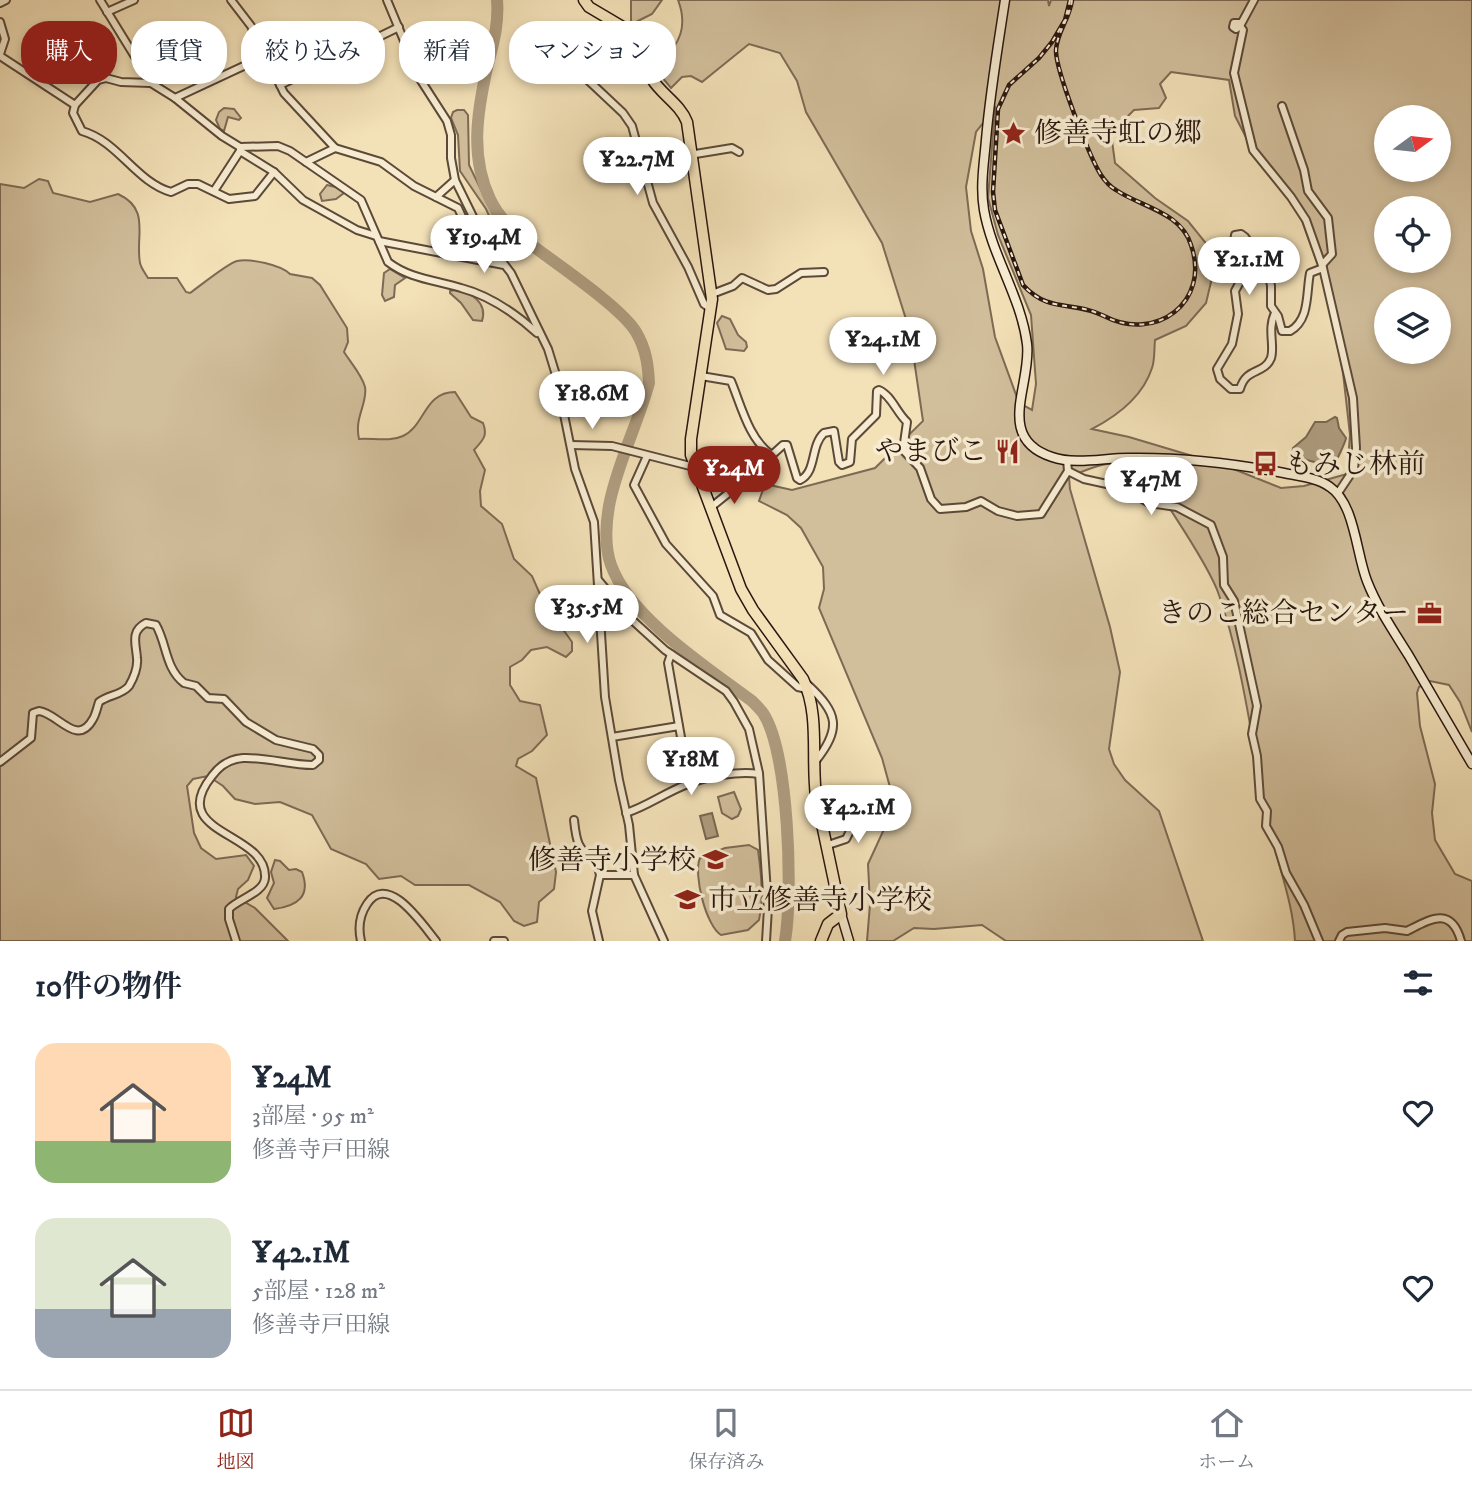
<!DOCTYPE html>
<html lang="ja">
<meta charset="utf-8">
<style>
:root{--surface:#fff;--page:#f2f2f3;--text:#1f2937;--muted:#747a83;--line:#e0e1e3;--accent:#8f2418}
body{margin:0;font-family:"IM FELL DW Pica","Noto Serif JP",serif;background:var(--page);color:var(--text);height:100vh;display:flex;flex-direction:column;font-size:26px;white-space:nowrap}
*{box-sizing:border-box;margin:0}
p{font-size:23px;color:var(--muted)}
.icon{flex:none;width:38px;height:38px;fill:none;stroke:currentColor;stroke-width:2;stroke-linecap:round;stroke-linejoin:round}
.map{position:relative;height:941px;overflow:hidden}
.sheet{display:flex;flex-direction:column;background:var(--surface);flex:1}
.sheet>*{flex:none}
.top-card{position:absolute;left:21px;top:21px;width:700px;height:63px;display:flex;gap:14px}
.needle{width:46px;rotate:75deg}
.fabs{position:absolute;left:1374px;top:105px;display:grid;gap:14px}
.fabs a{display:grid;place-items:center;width:77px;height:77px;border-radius:50%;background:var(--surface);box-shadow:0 4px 10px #0003;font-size:35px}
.price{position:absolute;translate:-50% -60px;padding:0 16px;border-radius:24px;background:#fff;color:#222;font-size:23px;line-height:46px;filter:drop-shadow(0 2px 4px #0008)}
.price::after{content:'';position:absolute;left:50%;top:42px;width:21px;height:16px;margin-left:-10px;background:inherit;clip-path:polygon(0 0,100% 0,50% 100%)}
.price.current{background:var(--accent);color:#fff}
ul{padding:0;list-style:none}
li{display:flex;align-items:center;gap:21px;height:175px;padding:0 35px}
li span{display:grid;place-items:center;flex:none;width:196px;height:140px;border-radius:21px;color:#555}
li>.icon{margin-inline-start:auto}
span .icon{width:84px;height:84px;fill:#fffc;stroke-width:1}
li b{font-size:30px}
h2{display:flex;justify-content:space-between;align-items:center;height:84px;padding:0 35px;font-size:30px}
.pill{padding:0 24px;border-radius:28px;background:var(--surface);box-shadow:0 4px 10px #0003;font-size:24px;line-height:63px}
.pill.current{background:var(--accent);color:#fff}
.tab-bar{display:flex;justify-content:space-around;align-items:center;height:98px;border-top:2px solid var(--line);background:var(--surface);font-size:19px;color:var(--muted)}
.tab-bar a{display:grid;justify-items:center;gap:4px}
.tab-bar .current{color:var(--accent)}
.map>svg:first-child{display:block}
</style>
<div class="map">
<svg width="1472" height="941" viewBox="0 0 1472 941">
<rect width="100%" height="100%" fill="#f3e1b8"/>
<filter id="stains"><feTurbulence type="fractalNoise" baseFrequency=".00286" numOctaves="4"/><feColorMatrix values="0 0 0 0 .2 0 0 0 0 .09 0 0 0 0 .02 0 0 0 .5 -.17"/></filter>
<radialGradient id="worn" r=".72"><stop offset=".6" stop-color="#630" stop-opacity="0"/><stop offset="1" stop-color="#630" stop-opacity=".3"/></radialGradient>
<g fill="#d1be9b" stroke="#7d6a55" stroke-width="2" fill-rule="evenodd">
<path d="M631,0H662L652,14L634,23L631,21Z"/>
<path d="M678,0H1048L1049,6L1051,0H1472V732L1460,702L1449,685L1430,681L1419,687L1417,693L1420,726L1435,784L1432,813L1435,840L1455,874L1472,881V941H1295C1293,902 1278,866 1270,828C1252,750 1245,670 1219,595C1212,573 1185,532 1172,512C1160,495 1150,474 1130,466C1110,458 1087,470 1069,477L1070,489L1110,627L1120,672L1109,749L1114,764L1125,780L1159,811L1203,941H1006L982,925L934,929L914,928L893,941H867L870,904L868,864L891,814V791L882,758L819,608L824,589L823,567L801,528L787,515L759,501L765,484L792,490L875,468L923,421L910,332L882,243L806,112L797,81L780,53L749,44L702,82L691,76L682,77L671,88L661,76V62C680,44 688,26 678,0ZM1171,72L1229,80L1235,116L1253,151L1296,204L1328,292L1343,373L1350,435L1347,474L1304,486L1281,488L1226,466L1129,437L1092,429C1117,416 1143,396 1152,368C1155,360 1154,349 1155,340L1186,326L1206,303L1217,257L1188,221L1155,198L1115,163L1111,133L1134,110L1159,108L1166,98L1160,84ZM995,108L988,198L998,235L1031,315L1036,384L1032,410L1019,403L995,337L983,269L971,231L966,187L976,132ZM1386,117H1438V170H1386ZM1386,208H1438V261H1386ZM1386,299H1438V352H1386Z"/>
<path d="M82,34L100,41L101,46H96L89,51L77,42Z"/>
<path d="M224,108L234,109L241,118L239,120L228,117L224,131L220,129L216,120L219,112Z"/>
<path d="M457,110H464L468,115L469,165L503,235V242H501L486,209L460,171L458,135L451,118L453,112Z"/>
<path d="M39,179L48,181L53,193L90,202L118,194C151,209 135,236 140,263C141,268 145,273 148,278H177L186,292L190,293C200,286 228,263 237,261C250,258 281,265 290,274L312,278L320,285L347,328L348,342L344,352C351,363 362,375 365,387C368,403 354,417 359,439C373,438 390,442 403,436C425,426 424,392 455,392L471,417L483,423C488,436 483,440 474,450L485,470L480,491L481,506L502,524L514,559L532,576L543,601L572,642V651L566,657L547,647L531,650L522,660L510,667V685L520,701L540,705L547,735L532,751L518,759L516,766L536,778L556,872L554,889L539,902L537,922L524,926L514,921L500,902L469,885H415L401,876L379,879L366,864L331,849L312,815L280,802L255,804L235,799L223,786L208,776L193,779L187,786L194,833L201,848L216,859L246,855L254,866L248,880L238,889L236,897L255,908L288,941H0V184L24,188Z"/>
<path d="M327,185L344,189V193L336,199L322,201L320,194Z"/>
<path d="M390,269L405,278L395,285L394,297L385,301L382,295L384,273Z"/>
<path d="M455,290C470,292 488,302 482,321L473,320L461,303L450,293V291Z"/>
<path d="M722,316L730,319L738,335L746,342L747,347L744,351L726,349L717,323Z"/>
<path d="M734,792L741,809L738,816L732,819L722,813L718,797Z"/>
<path d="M749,845L758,850C761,872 764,897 759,920L748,930L721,935C706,926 693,874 700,858L725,848Z"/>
<path d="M275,860L280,861L289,870L296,869L302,872C311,896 298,906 274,909L267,898L274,883L271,872Z"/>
</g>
<g fill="#ae9c7f" stroke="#796652" stroke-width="2">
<path d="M1335,417L1337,418L1339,428L1346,438C1346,441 1335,464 1333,467L1292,456L1293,448L1306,437L1315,422H1326Z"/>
<path d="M712,813L718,836L706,839L700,816Z"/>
</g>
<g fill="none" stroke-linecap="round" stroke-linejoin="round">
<path stroke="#ae9c7f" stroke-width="12" d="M497,0C499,25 493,44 487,68C477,113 470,157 490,199C500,220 516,233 533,246C558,265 622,308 636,332C646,349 648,364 649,383C638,423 619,460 610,501C606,520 604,546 611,565C630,618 708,668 752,701C756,705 760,709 763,713C789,752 793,894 785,941"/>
<defs>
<g id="street">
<path d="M100,0L151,83L175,98L222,136L240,147V151L274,172L303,200L357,230L376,236"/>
<path d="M231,0L251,26L284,93L335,148L381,162L414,186L458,208L464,221L469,258"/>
<path d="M387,0L420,79L447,121L451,135V158L455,180L483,237L511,273L548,349L556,375L575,469L594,522L605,697L619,780L629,825L634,875L664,941"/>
<path d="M0,3L6,0"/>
<path d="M107,12L134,0"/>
<path d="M0,22L5,39L0,54"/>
<path d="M1240,26L1243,30L1234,73L1253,150L1291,197L1306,220L1323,268L1353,398L1356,448L1354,469L1338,493"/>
<path d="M1240,26L1254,0"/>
<path d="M1240,26L1236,29L1233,27L1234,23H1241"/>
<path d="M0,56L75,105"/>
<path d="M573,66L623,113L632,126L653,203L688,267L704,304L711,309"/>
<path d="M151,83L121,82L106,78L98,80L75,105L73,113L82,131C118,141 136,182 171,192L188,184H198L229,199L255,196L274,172"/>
<path d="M280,85L399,27"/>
<path d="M175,98L265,56"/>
<path d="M1282,106L1304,170L1308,191L1328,218L1332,254L1322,265"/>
<path d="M240,147L278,146L290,151L361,200L388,262C410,279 436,280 461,288C491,296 515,313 537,333"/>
<path d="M306,162L335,148"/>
<path d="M644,175L658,165L677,157L732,148L739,152"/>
<path d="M214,191L240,151"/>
<path d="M436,197L455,180"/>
<path d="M379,241L504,265"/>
<path d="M712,294L733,286L742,278L768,290L776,289L801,273L824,272"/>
<path d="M1275,313C1267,329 1275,346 1271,358C1264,375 1246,367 1240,389H1231L1220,379L1217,369L1232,344L1238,314L1235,291L1241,280L1242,272L1234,241L1235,235L1241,234L1245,237L1268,269L1271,286V306L1278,316L1282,331H1290C1310,320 1306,293 1310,273L1323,268"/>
<path d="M701,376L731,381C741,405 749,440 772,455L783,445H787L797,478L800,480C817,472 810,446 824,433L834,431L839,462L842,465L850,462L852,439L876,415L877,391L879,390C891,395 897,413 907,422L903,450L920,468L931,499L940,509L966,507L981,501L998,511L1017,516L1041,514L1068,471L1067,460"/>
<path d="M571,445L612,446L694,467"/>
<path d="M647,456L634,485L666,544L713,596L720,615L751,633L768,660L798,687L807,689"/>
<path d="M1068,471L1084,479L1125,488L1149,503L1177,507L1211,525L1223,557L1224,585L1234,601L1257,706L1252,734L1257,756L1260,799L1267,811L1266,826L1278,847L1286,873L1304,905L1319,941"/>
<path d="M710,508L741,483"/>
<path d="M599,581L631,619L665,650L726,691L734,702L749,729L759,773L768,908L766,941"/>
<path d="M671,654L668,663L689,783"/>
<path d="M808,685C838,713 842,728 815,762"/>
<path d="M612,737L679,726"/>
<path d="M0,762L31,738L33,713L39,711C58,713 77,748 93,719C96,714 97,708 99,702C108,695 122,695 129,686C133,679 138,667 137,658C136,644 130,631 146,623L156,625C167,644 165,668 184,683L196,686L208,698L224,699L246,722L276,740L313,749L319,755V760L313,765C290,765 266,757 243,758C229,759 220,765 212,776C165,835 268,831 265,878C264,893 238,899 229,909V919L236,941"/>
<path d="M626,813C648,806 666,792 688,784C708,776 738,771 759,774"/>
<path d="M574,820C576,839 577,851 596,860L600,875"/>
<path d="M828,845L846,839L854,823L868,811"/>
<path d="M361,941C358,928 359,916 367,904C388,872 422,924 436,941"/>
<path d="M494,941H504"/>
<path d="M599,941L592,911L600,875H634"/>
<path d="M1339,941L1342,935L1347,932L1385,928L1407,931C1429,920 1451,905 1461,941"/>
</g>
<g id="secondary">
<path d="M1005,0C998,46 990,93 986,140C984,163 980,187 984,210C992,256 1021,297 1027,344C1032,384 994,438 1052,457C1075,465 1104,458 1128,458C1181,457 1232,463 1284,473C1299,476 1318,478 1330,487C1355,504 1356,553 1367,581C1377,607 1394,632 1409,656C1430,692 1451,728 1472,764"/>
<path d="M841,914L849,941"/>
</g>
<path id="primary" d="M584,0L589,7L638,36C647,48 644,66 652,79C662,95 680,104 687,122L712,299L691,439V455L741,589L753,610L803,679C820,715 811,758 816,796L841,914L828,924L821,941"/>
</defs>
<use href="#street" stroke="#5c4939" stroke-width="10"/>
<use href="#secondary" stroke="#29160f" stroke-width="11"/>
<use href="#primary" stroke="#29160f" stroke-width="13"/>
<use href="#street" stroke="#f7ecd1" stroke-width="6"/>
<use href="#secondary" stroke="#f7ecd1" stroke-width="8"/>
<use href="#primary" stroke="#f3e1b8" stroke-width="10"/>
<defs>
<path id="rail" d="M1070,0L1065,20L1052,42L1039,58L1009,85L998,109L993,192L995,210L1023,285C1050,314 1072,300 1104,316C1156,343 1211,302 1191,245C1181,212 1141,207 1116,190C1109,186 1105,181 1101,175C1090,158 1055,69 1056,50C1057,32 1070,18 1072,0"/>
</defs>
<use href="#rail" stroke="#29160f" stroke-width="4.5"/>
<use href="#rail" stroke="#f7ecd1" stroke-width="2" stroke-dasharray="5" stroke-linecap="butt"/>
</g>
<defs>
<symbol id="sight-bare" viewBox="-9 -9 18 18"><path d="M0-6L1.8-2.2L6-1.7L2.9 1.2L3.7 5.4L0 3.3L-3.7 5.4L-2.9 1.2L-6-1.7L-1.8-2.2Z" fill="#8f2418" stroke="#f7ecd1" stroke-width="2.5" paint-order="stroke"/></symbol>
<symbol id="restaurant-bare" viewBox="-9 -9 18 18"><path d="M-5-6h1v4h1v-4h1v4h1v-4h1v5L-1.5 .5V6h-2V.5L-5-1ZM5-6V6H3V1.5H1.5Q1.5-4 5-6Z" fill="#8f2418" stroke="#f7ecd1" stroke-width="2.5" paint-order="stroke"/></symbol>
<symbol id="bus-bare" viewBox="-9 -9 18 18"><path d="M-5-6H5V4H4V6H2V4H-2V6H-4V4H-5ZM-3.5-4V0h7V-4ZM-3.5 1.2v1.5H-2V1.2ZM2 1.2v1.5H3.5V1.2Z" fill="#8f2418" stroke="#f7ecd1" stroke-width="2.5" paint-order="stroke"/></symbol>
<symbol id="office-bare" viewBox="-9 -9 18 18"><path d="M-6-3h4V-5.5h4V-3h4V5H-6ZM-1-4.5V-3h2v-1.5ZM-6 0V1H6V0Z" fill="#8f2418" stroke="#f7ecd1" stroke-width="2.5" paint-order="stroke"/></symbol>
<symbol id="school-bare" viewBox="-9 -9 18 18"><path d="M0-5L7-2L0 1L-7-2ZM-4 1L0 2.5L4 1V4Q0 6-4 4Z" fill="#8f2418" stroke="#f7ecd1" stroke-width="2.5" paint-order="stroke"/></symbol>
</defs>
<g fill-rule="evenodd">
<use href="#sight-bare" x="996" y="116" width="35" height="35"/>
<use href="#restaurant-bare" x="990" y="434" width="35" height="35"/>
<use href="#bus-bare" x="1248" y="446" width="35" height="35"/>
<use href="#office-bare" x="1412" y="596" width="35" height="35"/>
<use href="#school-bare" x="698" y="842" width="35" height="35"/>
<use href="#school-bare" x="670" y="882" width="35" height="35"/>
</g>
<g text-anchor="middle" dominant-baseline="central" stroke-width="7" stroke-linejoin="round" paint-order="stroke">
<g font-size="28" fill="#29160f" stroke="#f7ecd1" text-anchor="start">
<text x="1034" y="133">修善寺虹の郷</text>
<text x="987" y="451" text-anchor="end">やまびこ</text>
<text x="1285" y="464">もみじ林前</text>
<text x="1409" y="613" text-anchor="end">きのこ総合センター</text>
<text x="696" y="860" text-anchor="end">修善寺小学校</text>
<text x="708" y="900">市立修善寺小学校</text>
</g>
</g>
<rect width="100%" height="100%" filter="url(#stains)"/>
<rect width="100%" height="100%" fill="url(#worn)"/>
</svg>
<div class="fabs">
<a><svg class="needle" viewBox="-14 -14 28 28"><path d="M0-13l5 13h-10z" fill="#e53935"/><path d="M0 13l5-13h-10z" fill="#747a83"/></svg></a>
<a><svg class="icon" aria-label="locate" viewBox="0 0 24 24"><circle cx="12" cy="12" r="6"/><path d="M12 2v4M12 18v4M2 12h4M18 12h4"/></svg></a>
<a><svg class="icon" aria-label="layers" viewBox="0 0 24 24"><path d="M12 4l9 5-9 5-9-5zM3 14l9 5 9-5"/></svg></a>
</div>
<b class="price" style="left:637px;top:197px">¥22.7M</b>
<b class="price" style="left:484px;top:275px">¥19.4M</b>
<b class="price" style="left:1249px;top:297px">¥21.1M</b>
<b class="price" style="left:883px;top:377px">¥24.1M</b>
<b class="price" style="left:592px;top:431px">¥18.6M</b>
<b class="price current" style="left:734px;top:506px">¥24M</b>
<b class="price" style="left:1151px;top:517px">¥47M</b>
<b class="price" style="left:587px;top:645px">¥35.5M</b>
<b class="price" style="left:691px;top:797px">¥18M</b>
<b class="price" style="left:858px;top:845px">¥42.1M</b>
<div class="top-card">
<a class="pill current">購入</a>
<a class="pill">賃貸</a>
<a class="pill">絞り込み</a>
<a class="pill">新着</a>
<a class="pill">マンション</a>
</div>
</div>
<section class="sheet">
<h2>10件の物件<svg class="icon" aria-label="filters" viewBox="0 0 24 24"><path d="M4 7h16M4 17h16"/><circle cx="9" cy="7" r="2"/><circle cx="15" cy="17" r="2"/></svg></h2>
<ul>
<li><span style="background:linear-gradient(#ffd9b3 70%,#8fb573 0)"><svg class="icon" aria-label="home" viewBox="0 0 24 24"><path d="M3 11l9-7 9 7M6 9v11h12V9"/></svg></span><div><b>¥24M</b><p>3部屋 · 95 m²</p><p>修善寺戸田線</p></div><svg class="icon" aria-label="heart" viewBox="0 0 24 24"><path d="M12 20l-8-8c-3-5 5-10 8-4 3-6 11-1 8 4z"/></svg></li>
<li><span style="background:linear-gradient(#dfe7d0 65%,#9aa5b1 0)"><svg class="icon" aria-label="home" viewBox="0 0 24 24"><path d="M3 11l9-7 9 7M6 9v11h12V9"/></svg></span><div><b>¥42.1M</b><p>5部屋 · 128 m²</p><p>修善寺戸田線</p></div><svg class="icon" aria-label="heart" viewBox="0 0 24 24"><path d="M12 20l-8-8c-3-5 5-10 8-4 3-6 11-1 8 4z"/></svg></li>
</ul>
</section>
<nav class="tab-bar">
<a class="current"><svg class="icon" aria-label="map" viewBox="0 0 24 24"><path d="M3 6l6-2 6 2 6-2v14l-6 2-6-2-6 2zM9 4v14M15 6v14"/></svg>地図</a>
<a><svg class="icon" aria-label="saved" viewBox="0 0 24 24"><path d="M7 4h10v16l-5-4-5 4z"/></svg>保存済み</a>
<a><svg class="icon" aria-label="home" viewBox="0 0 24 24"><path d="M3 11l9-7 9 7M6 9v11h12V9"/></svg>ホーム</a>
</nav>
